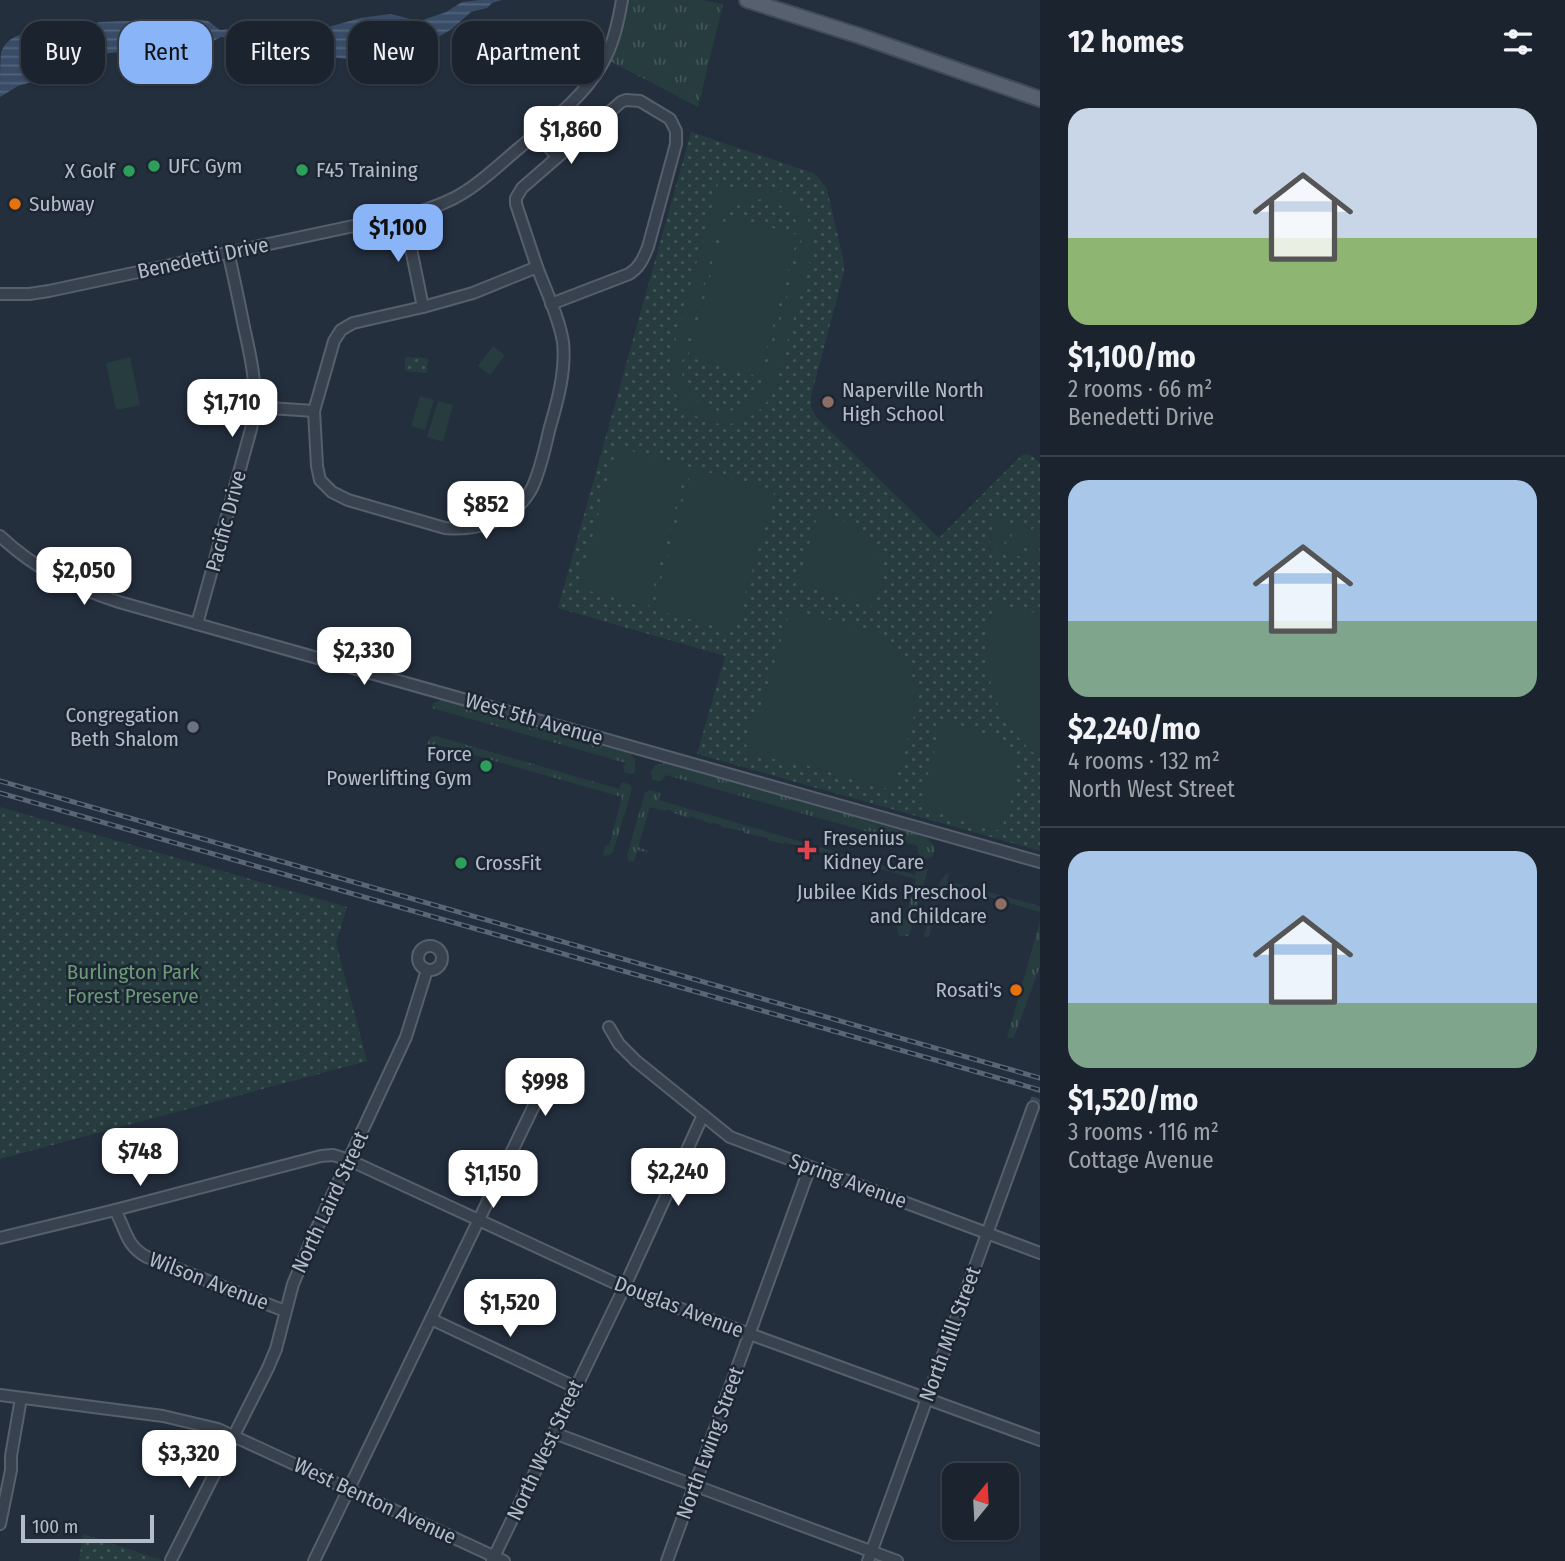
<!DOCTYPE html>
<meta charset="utf-8">
<style>
:root{--surface:#1b232e;--page:#282f3a;--text:#f1f3f6;--muted:#a0a4aa;--line:#39404a;--accent:#8ab4f8}
body{margin:0;font-family:"Fira Sans Condensed",sans-serif;background:var(--page);color:var(--text);height:100vh;display:flex;flex-direction:column;font-size:26px;white-space:nowrap}
*{box-sizing:border-box;margin:0}
p{font-size:23px;color:var(--muted)}
.icon{flex:none;width:38px;height:38px;fill:none;stroke:currentColor;stroke-width:2;stroke-linecap:round;stroke-linejoin:round}
.map{position:relative;flex:1;overflow:hidden}
.drawer{display:flex;flex-direction:column;background:var(--surface);width:525px}
.drawer>*{flex:none}
.guide{position:absolute;left:21px;top:21px;width:665px;height:63px;display:flex;gap:14px}
.needle{width:46px;rotate:18deg}
.fabs{position:absolute;left:942px;top:1463px;display:grid;gap:14px}
.fabs a{display:grid;place-items:center;width:77px;height:77px;border-radius:14px;background:var(--surface);box-shadow:0 2px 5px #0004,0 0 0 2px var(--line);font-size:35px}
.scale{position:absolute;left:21px;bottom:18px;width:133px;box-sizing:border-box;padding-left:7px;border:4px solid #b4bcc9;border-top:0;font-size:19px;line-height:24px;white-space:nowrap;color:#b4bcc9;-webkit-text-stroke:5px #1d2633;paint-order:stroke}
.price{position:absolute;translate:-50% -60px;padding:0 16px;border-radius:14px;background:#fff;color:#222;font-size:23px;line-height:46px;filter:drop-shadow(0 2px 4px #0008)}
.price::after{content:'';position:absolute;left:50%;top:42px;width:21px;height:16px;margin-left:-10px;background:inherit;clip-path:polygon(0 0,100% 0,50% 100%)}
.price.active{background:var(--accent);color:#111}
ul{padding:0;list-style:none}
li{display:grid;align-content:center;gap:14px;height:371px;padding:0 28px}
li+li{border-top:2px solid var(--line)}
li span{display:grid;place-items:center;height:217px;border-radius:21px;color:#555}
li>.icon{margin-inline-start:auto}
span .icon{width:126px;height:126px;fill:#fffc;stroke-width:1}
li b{font-size:30px}
h2{display:flex;justify-content:space-between;align-items:center;height:84px;padding:0 28px;font-size:30px}
.tag{padding:0 24px;border-radius:21px;background:var(--surface);box-shadow:0 2px 5px #0004,0 0 0 2px var(--line);font-size:24px;line-height:63px}
.tag.active{background:var(--accent);color:#111}
main{display:flex;flex:1;min-height:0}
.map>svg:first-child{display:block}
</style>
<main>
<div class="map">
<svg width="1040" height="1561" viewBox="0 0 1040 1561">
<defs>
<pattern id="grass-tufts" width="24" height="20" patternUnits="userSpaceOnUse" patternTransform="scale(1.75)"><rect width="24" height="20" fill="#263c3f"/><path d="M3 7l-1-3M5 7V3M7 7l1-3M15 17l-1-3M17 17v-4M19 17l1-3" fill="none" stroke="#435659"/></pattern>
<pattern id="park-dots" width="8" height="8" patternUnits="userSpaceOnUse" patternTransform="scale(1.75)"><rect width="8" height="8" fill="#263c3f"/><path d="M2 2h.1M6 6h.1" fill="none" stroke="#435659" stroke-width="1.8" stroke-linecap="round"/></pattern>
<pattern id="water-rules" width="6" height="5" patternUnits="userSpaceOnUse" patternTransform="scale(1.75)"><rect width="6" height="5" fill="#394c67"/><path d="M0 2.5h6" fill="none" stroke="#53647b"/></pattern>
</defs>
<rect width="100%" height="100%" fill="#242f3e"/>
<g fill="url(#grass-tufts)">
<path d="M622,0H702L723,4L698,107L606,59Z"/>
<path d="M441,700L629,752L635,760V771L633,774L625,773L623,767L626,763L432,708L433,703Z"/>
<path d="M436,736L619,789L622,782L630,785L632,789L613,852L609,855L603,856L605,845L609,846L622,797L435,744L434,746L427,744L431,737Z"/>
<path d="M667,763L925,836L932,843L935,851L932,857C926,860 923,859 918,854V846L666,775C662,781 659,783 652,779L651,771L655,765Z"/>
<path d="M649,790L660,793L659,800L915,875L918,866L928,869L909,936H900C895,930 898,925 901,919H905L916,879L784,842L783,844L768,840V838L744,833V831L721,827V825L713,823L712,824L690,816L689,818L674,813V812L666,809L665,811L650,807L638,847L649,851L648,853L638,850L634,861L629,862L627,855L645,793Z"/>
<path d="M946,874H949L947,881L1040,906V912L948,885L944,898L937,896L930,921L937,924V926L932,925L929,936L926,938L924,935L940,882Z"/>
<path d="M1040,921V966L1014,1037L1012,1038H1007Z"/>
</g>
<g fill="url(#park-dots)">
<path d="M691,132L813,173L819,178L827,189L844,263V272L811,396V407L816,417L939,538L1021,456C1029,451 1034,458 1040,463V851L697,754L725,656L558,608Z"/>
<path d="M405,357L428,358L427,373L405,371Z"/>
<path d="M0,807L347,907L336,943L367,1061L0,1159Z"/>
<path d="M83,1534L164,1561H79Z"/>
</g>
<g fill="#263c3f" fill-rule="evenodd">
<path d="M718,184C725,186 733,189 740,189C749,190 758,186 768,188C800,193 817,224 812,254L773,392C742,453 656,420 672,353ZM762,199C788,203 804,223 801,249L760,391C731,432 673,406 683,357L721,223C730,207 744,200 762,199Z"/>
<path d="M727,216L798,235L759,377L688,357Z"/>
<path d="M493,346L505,355L490,375L478,366Z"/>
<path d="M130,357L140,405L116,410L106,363Z"/>
<path d="M420,396L434,400L425,430L411,426Z"/>
<path d="M438,401L453,405L443,442L427,437Z"/>
<path d="M617,447L687,466L648,607L578,588Z"/>
<path d="M692,468L775,490L735,632L653,609Z"/>
<path d="M819,510L838,517L862,531L880,556V587L873,607L798,583Z"/>
<path d="M996,518L1010,522L1002,552L988,548Z"/>
<path d="M1015,523L1029,527L1021,557L1007,553Z"/>
<path d="M1033,528L1040,530L1039,562L1025,558Z"/>
<path d="M994,603L1040,614V758C1005,731 986,691 987,647C987,632 991,617 994,603Z"/>
<path d="M790,609L868,630L887,641L906,662L916,688V706L912,725L891,790L798,763L768,758L767,760L752,755L745,743L754,714L759,715Z"/>
<path d="M942,721C971,728 1020,738 1016,779C1014,796 1006,814 1001,831L928,810L922,797Z"/>
</g>
<path fill="url(#water-rules)" d="M480,0H502L492,3L487,8L471,12L452,29L414,51L399,56L370,60L347,59L316,55L261,45L252,41L221,37L197,49L165,54L125,51L82,57L59,67L38,80L18,86L0,97C0,85 0,64 1,53C8,31 33,33 52,29C57,28 62,25 68,25C79,23 88,27 99,22L194,19L208,21L220,30L232,29L248,21L299,25L309,29H322L360,18L391,14L414,20H423L446,12L462,2Z"/>
<g fill="none" stroke-linecap="round" stroke-linejoin="round">
<path stroke="#3a4453" stroke-width="10" stroke-dasharray="10 5" stroke-linecap="butt" d="M1033,1107L1040,1088"/>
<defs>
<g id="minor">
<path d="M537,133L557,157"/>
<path d="M404,215L423,307"/>
<path d="M537,267C546,291 559,317 563,342C566,370 558,400 550,427C545,447 541,469 532,488C515,520 479,531 445,528L348,500L332,492L320,480L317,466L314,411L334,341L341,330L353,323L423,307L473,293Z"/>
<path d="M537,267L516,204V198L522,188L621,102L626,100L640,101L670,119L676,131V144L648,247C643,259 640,267 629,274L551,304"/>
<path d="M0,294H29L49,291L419,212C434,207 449,202 463,193C483,181 500,164 518,149C546,125 582,99 601,66C613,46 618,23 622,0"/>
<path d="M255,407L314,411"/>
<path d="M0,536C36,570 73,587 119,602L1040,862"/>
<path d="M197,624L251,429C259,393 252,362 244,327C239,302 234,277 228,252"/>
<circle cx="430" cy="958" r="12"/>
<path d="M609,1027L619,1044L636,1061L730,1137L1040,1253"/>
<circle cx="546" cy="1077" r="12"/>
<path d="M115,1210C126,1230 126,1246 147,1257L285,1311"/>
<path d="M0,1238L115,1210L321,1156L333,1155L349,1160L632,1291L1040,1440"/>
<path d="M431,1319L575,1387"/>
<path d="M0,1395L163,1416L218,1429L504,1561"/>
<path d="M554,1433L897,1561"/>
<path d="M0,1524L11,1470V1456L21,1398"/>
<path d="M171,1560L268,1368L276,1349L293,1284L315,1232L406,1037L427,970"/>
<path d="M314,1561L542,1089"/>
<path d="M492,1561L624,1288L703,1115"/>
<path d="M667,1561L810,1167"/>
<path d="M868,1561L1033,1107"/>
</g>
<path id="major" d="M747,0L860,36L1040,99"/>
</defs>
<use href="#minor" stroke="#565f6c" stroke-width="14"/>
<use href="#major" stroke="#414a57" stroke-width="18"/>
<use href="#minor" stroke="#38414e" stroke-width="10"/>
<use href="#major" stroke="#56606e" stroke-width="14"/>
<defs>
<g id="rail">
<path d="M0,781L1040,1078"/>
<path d="M0,793L1040,1090"/>
</g>
</defs>
<use href="#rail" stroke="#5a6575" stroke-width="5"/>
<use href="#rail" stroke="#1d2633" stroke-width="2.5" stroke-dasharray="8" stroke-linecap="butt"/>
</g>
<g fill="#2e9e5b" stroke="#1d2633" stroke-width="2.5">
<circle cx="154" cy="166" r="7"/>
<circle cx="302" cy="170" r="7"/>
<circle cx="129" cy="171" r="7"/>
<circle cx="486" cy="766" r="7"/>
<circle cx="461" cy="863" r="7"/>
</g>
<g fill="#e8710a" stroke="#1d2633" stroke-width="2.5">
<circle cx="15" cy="204" r="7"/>
<circle cx="1016" cy="990" r="7"/>
</g>
<g fill="#8d6e63" stroke="#1d2633" stroke-width="2.5">
<circle cx="828" cy="402" r="7"/>
<circle cx="1001" cy="904" r="7"/>
</g>
<circle fill="#6b7280" stroke="#1d2633" stroke-width="2.5" cx="193" cy="727" r="7"/>
<path fill="#e0444e" stroke="#1d2633" stroke-width="2.5" d="M803.5 839.5h7v7h7v7h-7v7h-7v-7h-7v-7h7z"/>
<g text-anchor="middle" dominant-baseline="central" stroke-width="5" stroke-linejoin="round" paint-order="stroke">
<g font-size="21" fill="#b4bcc9" stroke="#1d2633" text-anchor="start">
<text x="168" y="166">UFC Gym</text>
<text x="316" y="170">F45 Training</text>
<text x="115" y="171" text-anchor="end">X Golf</text>
<text x="29" y="204">Subway</text>
<text x="842" y="390">Naperville North<tspan x="842" dy="24">High School</tspan></text>
<text x="179" y="715" text-anchor="end">Congregation<tspan x="179" dy="24">Beth Shalom</tspan></text>
<text x="472" y="754" text-anchor="end">Force<tspan x="472" dy="24">Powerlifting Gym</tspan></text>
<text x="823" y="838">Fresenius<tspan x="823" dy="24">Kidney Care</tspan></text>
<text x="475" y="863">CrossFit</text>
<text x="987" y="892" text-anchor="end">Jubilee Kids Preschool<tspan x="987" dy="24">and Childcare</tspan></text>
<text x="1002" y="990" text-anchor="end">Rosati's</text>
</g>
<g font-size="21" fill="#b4bcc9" stroke="#1d2633">
<text transform="translate(203 258) rotate(-12)">Benedetti Drive</text>
<text transform="translate(226 521) rotate(-75)">Pacific Drive</text>
<text transform="translate(534 719) rotate(16)">West 5th Avenue</text>
<text transform="translate(848 1181) rotate(20)">Spring Avenue</text>
<text transform="translate(330 1202) rotate(-65)">North Laird Street</text>
<text transform="translate(209 1281) rotate(21)">Wilson Avenue</text>
<text transform="translate(679 1307) rotate(21)">Douglas Avenue</text>
<text transform="translate(950 1334) rotate(-70)">North Mill Street</text>
<text transform="translate(710 1443) rotate(-70)">North Ewing Street</text>
<text transform="translate(545 1450) rotate(-65)">North West Street</text>
<text transform="translate(375 1501) rotate(25)">West Benton Avenue</text>
</g>
<g font-size="21" fill="#6b9a76" stroke="#1d2633">
<text x="133" y="972">Burlington Park<tspan x="133" dy="24">Forest Preserve</tspan></text>
</g>
</g>
</svg>
<div class="fabs">
<a><svg class="needle" viewBox="-14 -14 28 28"><path d="M0-13l5 13h-10z" fill="#e53935"/><path d="M0 13l5-13h-10z" fill="#a0a4aa"/></svg></a>
</div>
<div class="scale">100 m</div>
<b class="price" style="left:571px;top:166px">$1,860</b>
<b class="price active" style="left:398px;top:264px">$1,100</b>
<b class="price" style="left:232px;top:439px">$1,710</b>
<b class="price" style="left:486px;top:541px">$852</b>
<b class="price" style="left:84px;top:607px">$2,050</b>
<b class="price" style="left:364px;top:687px">$2,330</b>
<b class="price" style="left:545px;top:1118px">$998</b>
<b class="price" style="left:140px;top:1188px">$748</b>
<b class="price" style="left:678px;top:1208px">$2,240</b>
<b class="price" style="left:493px;top:1210px">$1,150</b>
<b class="price" style="left:510px;top:1339px">$1,520</b>
<b class="price" style="left:189px;top:1490px">$3,320</b>
<div class="guide">
<a class="tag">Buy</a>
<a class="tag active">Rent</a>
<a class="tag">Filters</a>
<a class="tag">New</a>
<a class="tag">Apartment</a>
</div>
</div>
<section class="drawer">
<h2>12 homes<svg class="icon" aria-label="filters" viewBox="0 0 24 24"><path d="M4 7h16M4 17h16"/><circle cx="9" cy="7" r="2"/><circle cx="15" cy="17" r="2"/></svg></h2>
<ul>
<li><span style="background:linear-gradient(#c9d6e8 60%,#8fb573 0)"><svg class="icon" aria-label="home" viewBox="0 0 24 24"><path d="M3 11l9-7 9 7M6 9v11h12V9"/></svg></span><div><b>$1,100/mo</b><p>2 rooms · 66 m²</p><p>Benedetti Drive</p></div></li>
<li><span style="background:linear-gradient(#a9c7e8 65%,#7fa58c 0)"><svg class="icon" aria-label="home" viewBox="0 0 24 24"><path d="M3 11l9-7 9 7M6 9v11h12V9"/></svg></span><div><b>$2,240/mo</b><p>4 rooms · 132 m²</p><p>North West Street</p></div></li>
<li><span style="background:linear-gradient(#a9c7e8 70%,#7fa58c 0)"><svg class="icon" aria-label="home" viewBox="0 0 24 24"><path d="M3 11l9-7 9 7M6 9v11h12V9"/></svg></span><div><b>$1,520/mo</b><p>3 rooms · 116 m²</p><p>Cottage Avenue</p></div></li>
</ul>
</section>
</main>
